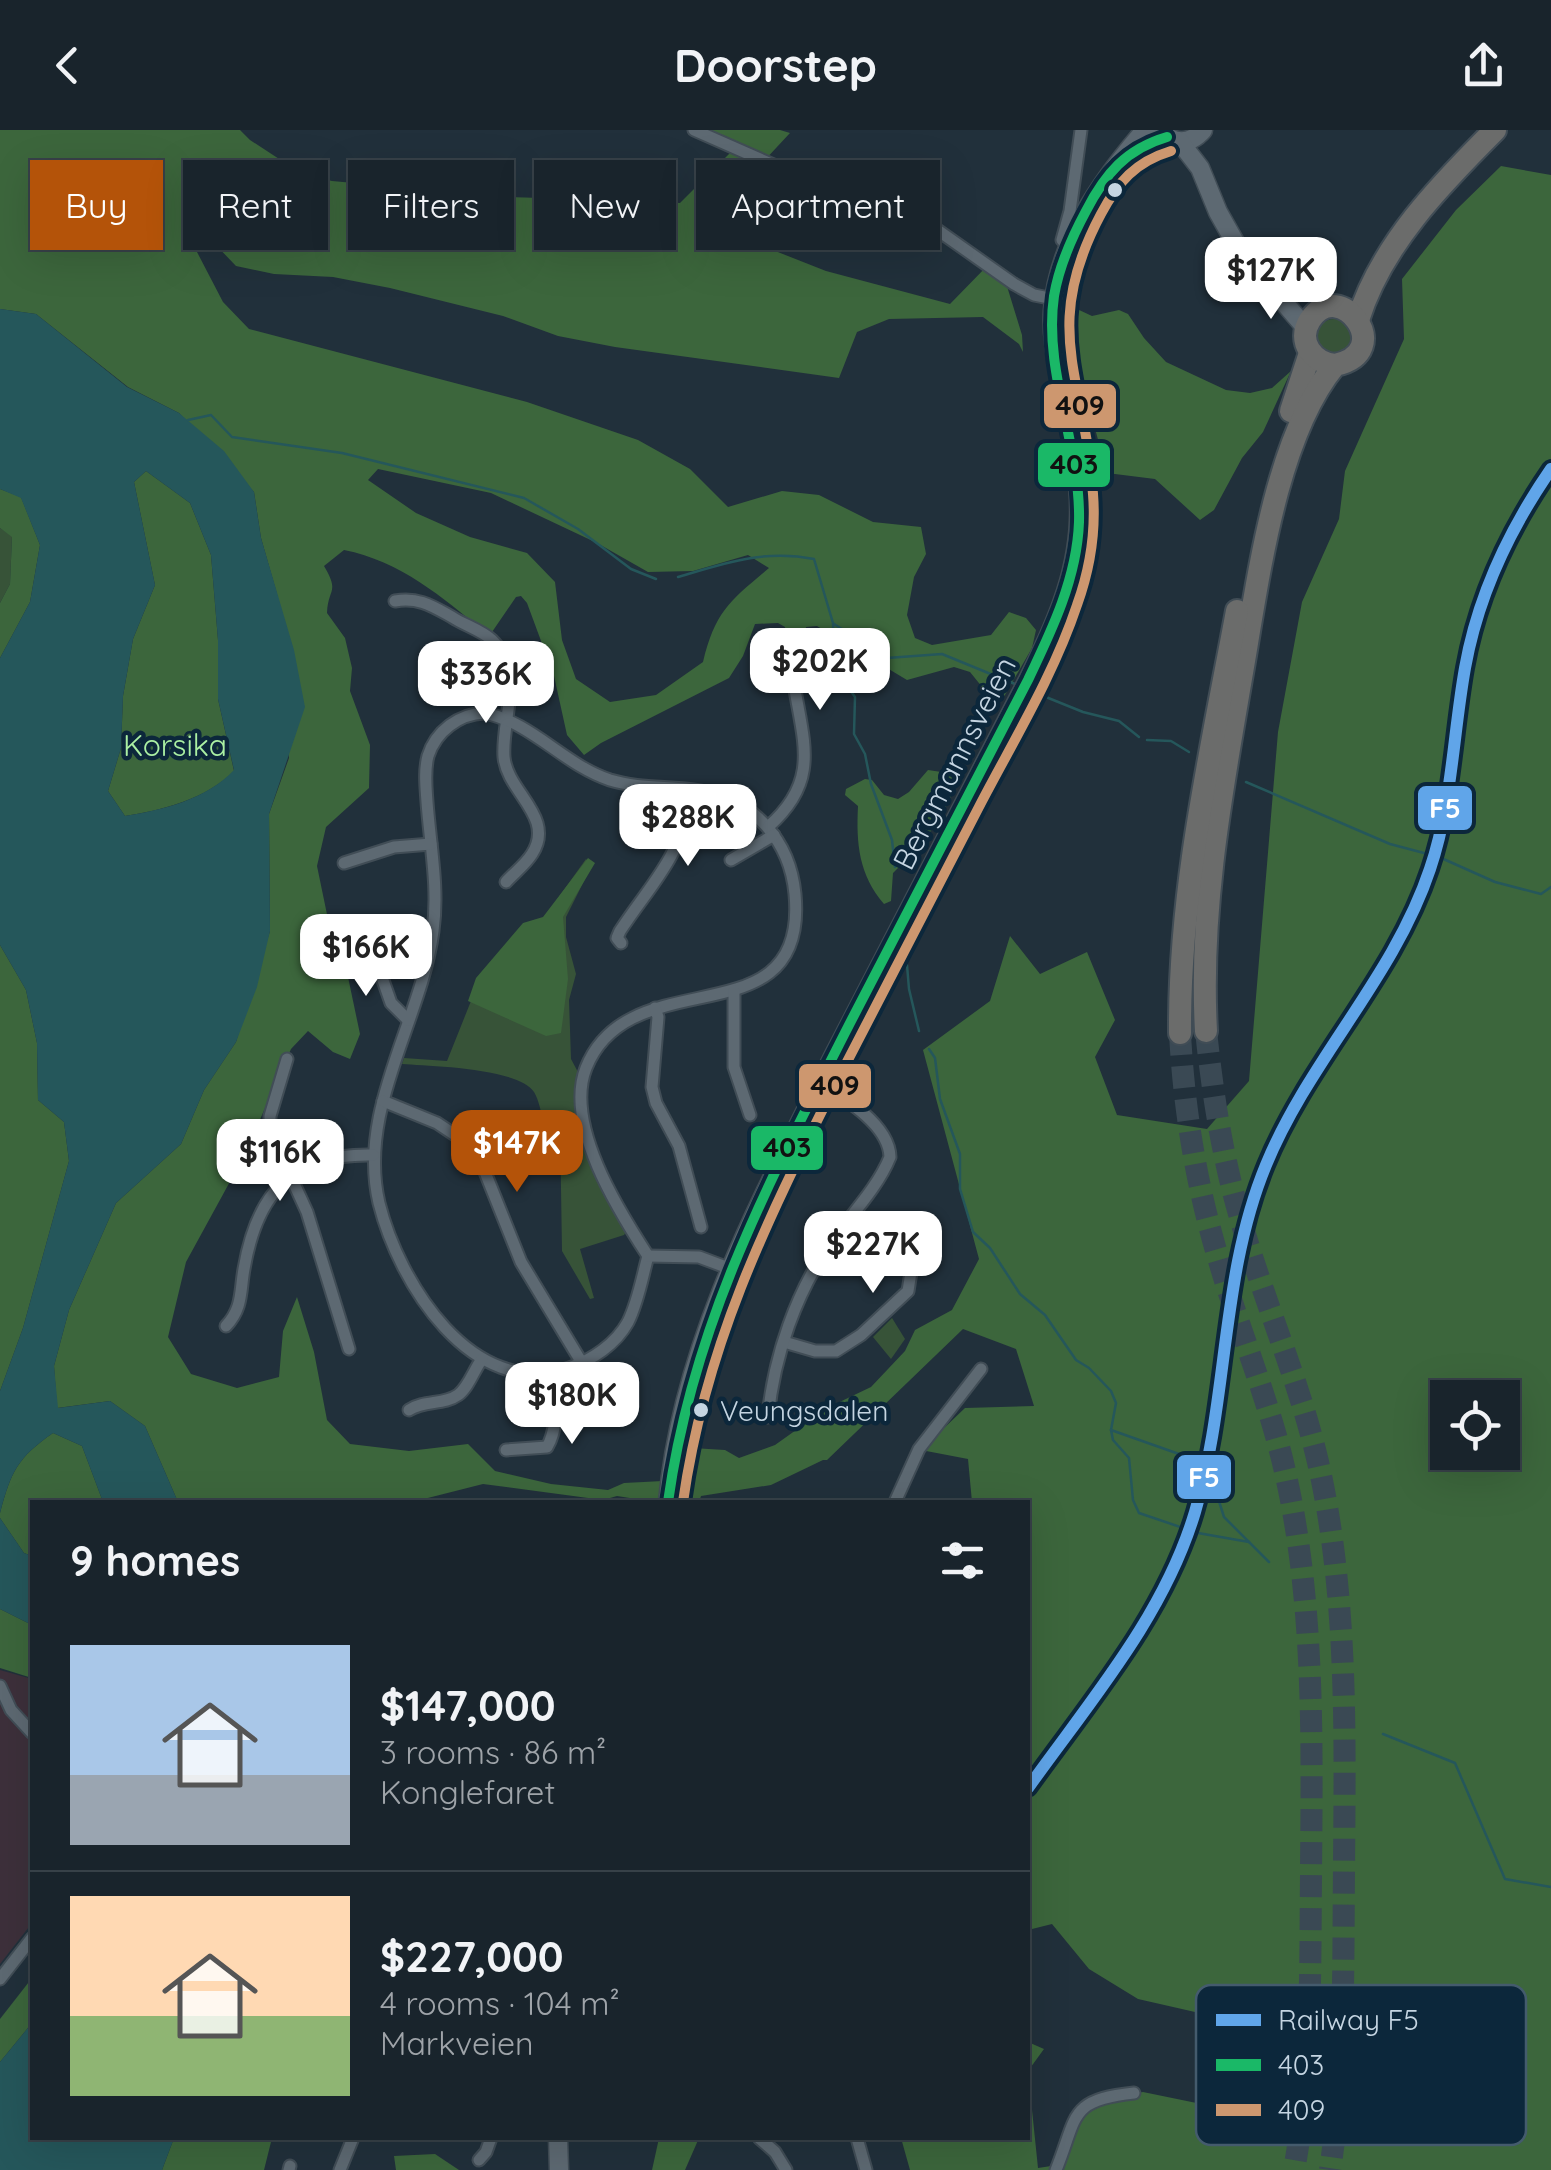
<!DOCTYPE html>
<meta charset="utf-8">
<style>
:root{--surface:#19242c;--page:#222c34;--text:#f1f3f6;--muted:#9fa4a9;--line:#374148;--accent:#b45309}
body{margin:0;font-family:Quicksand,sans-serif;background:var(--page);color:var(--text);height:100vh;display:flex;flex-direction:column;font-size:38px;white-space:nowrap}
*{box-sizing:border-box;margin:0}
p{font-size:32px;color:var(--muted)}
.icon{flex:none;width:55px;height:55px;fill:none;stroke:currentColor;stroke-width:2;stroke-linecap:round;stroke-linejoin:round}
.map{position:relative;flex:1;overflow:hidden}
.drawer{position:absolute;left:30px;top:1370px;width:1000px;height:640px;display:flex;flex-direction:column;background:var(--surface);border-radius:0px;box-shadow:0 10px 40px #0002,0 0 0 2px var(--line)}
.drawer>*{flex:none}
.hud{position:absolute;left:30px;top:30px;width:1000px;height:90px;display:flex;gap:20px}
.controls{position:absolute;left:1430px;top:1250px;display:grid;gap:20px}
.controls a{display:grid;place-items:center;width:90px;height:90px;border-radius:0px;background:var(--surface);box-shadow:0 10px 40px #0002,0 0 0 2px var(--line);font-size:50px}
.price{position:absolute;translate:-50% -85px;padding:0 22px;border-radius:20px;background:#fff;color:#222;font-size:32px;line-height:65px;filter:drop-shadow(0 2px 5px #0008)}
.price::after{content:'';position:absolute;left:50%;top:60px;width:30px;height:22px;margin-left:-15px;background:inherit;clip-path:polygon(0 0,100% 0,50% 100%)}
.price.on{background:var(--accent);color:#fff}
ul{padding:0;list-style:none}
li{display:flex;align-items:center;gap:30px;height:250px;padding:0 40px}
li+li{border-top:2px solid var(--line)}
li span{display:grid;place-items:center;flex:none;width:280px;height:200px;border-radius:0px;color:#555}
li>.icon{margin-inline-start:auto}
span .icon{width:120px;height:120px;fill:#fffc;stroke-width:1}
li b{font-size:42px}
h2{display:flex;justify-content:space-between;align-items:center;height:120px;padding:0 40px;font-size:42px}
.pill{padding:0 35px;border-radius:0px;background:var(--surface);box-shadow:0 10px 40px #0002,0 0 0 2px var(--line);font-size:35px;line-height:90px}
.pill.on{background:var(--accent);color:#fff}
header{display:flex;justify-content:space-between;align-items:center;height:130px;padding:0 40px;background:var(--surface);font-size:45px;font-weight:700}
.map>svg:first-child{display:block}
</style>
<header><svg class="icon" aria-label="back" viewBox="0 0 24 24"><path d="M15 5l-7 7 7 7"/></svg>Doorstep<svg class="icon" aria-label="share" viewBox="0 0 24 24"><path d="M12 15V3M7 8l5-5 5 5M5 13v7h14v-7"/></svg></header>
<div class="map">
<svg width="1551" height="2040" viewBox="0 0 1551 2040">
<rect width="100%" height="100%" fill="#21303b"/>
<path fill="#3d303b" d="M0,1540L32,1549V1793L0,1834Z"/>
<g fill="#375338">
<circle cx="1334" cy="206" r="17"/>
<path d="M0,398L12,406L10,454L0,473Z"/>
<path d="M586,729L592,735L566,787V807L576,844L569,870L571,929L579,944L577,988L626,1102L624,1105L580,1119L594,1168L590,1169L562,1121L560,996L544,993C541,983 539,970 534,962C519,938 429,936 402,934L404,928L447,931L479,851L543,789Z"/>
<path d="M892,1188L905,1209L891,1229L873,1207Z"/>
</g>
<g fill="#3c663c" fill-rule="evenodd">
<path d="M0,0H240L250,10L302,44L332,51L507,67L574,69L595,46L611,44C629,76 648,71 680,73L734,19L706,0H780L790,3L763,32L732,30L717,48L712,85L760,115L826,141L950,174L989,134L1002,140L1022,205L1023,222L1019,214L983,187L889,189L857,202L839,248L615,217L558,206L503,186L390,158L333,147L274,144L236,136L212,111L197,122L223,172L249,199L527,272L638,310L690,339L728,377L782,361L819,365L873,392L921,397L926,424L914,447L907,485L915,508L932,515L991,505L1009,482L1026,488L1036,500L1032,518L1002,570L991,568L970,542L954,537L907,550L817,496L806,497L803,520L787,523L785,497L778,493L755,494L743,526L729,548L601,613L584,625L567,605L554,546L527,473L521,466L516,467L492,502H485C442,467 400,431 344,420L324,436C340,463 328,458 327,483L345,508L352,538L350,561L370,615L369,658L326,697L317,736L329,794L348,847L360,904L350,929L333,922L308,901L291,919L244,1026L186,1132L168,1207L191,1244L237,1258L279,1247L283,1201L297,1167L314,1222L327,1290L350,1314L409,1321L468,1314L495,1341L551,1354L608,1360L624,1353L663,1351L657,1372H638L636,1369L617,1366L603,1370L483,1354L412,1372H178L145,1296L110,1271L57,1278L54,1236L69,1180L116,1073L181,1014L204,960L236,912L270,801L269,684L289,628L277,464L261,408L254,362L179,283L128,257L36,184L0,179ZM378,339L491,363L597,413L648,442L693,441L748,425L769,438C731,470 715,481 703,532L656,565L610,572L576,549L562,510L555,452L527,423L470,407L416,383L368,350Z"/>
<path d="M1501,36L1551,45V2040H910L901,2008H1028V1912L1044,1919L1028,1941L1038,2038L1051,2036L1080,1985L1120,1966L1143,1962L1216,1977L1242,1969L1195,1882L1138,1869L1089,1839L1052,1794L1028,1800V1372H972L968,1329L921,1320L965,1278L1034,1276L1016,1219L963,1199L827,1330H823L771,1355L701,1366L699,1372H683L692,1318L725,1320L739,1328L775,1315L827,1278L871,1257L905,1221L915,1200L952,1180L979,1129L923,920L990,871L1010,806L1040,844L1087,822L1115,890L1095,927L1117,985L1207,999L1249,951L1278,602L1302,472L1339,389L1345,341L1404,209L1402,149L1456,80ZM1448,1268H1502V1322H1448Z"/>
<path d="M1077,179L1092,186L1119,180L1128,184L1144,208L1166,232L1226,260L1250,263L1272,258L1291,241L1263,302L1242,328L1214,380L1200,390L1155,349L1107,343L1066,191L1070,180Z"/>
<path d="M146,341L190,373L211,425L218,510V569L234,641C206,669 163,680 125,686L108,661L121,618L123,566L133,509L155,455L134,352Z"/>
<path d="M0,359L21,367L40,415L30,472L0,528V473L10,454L12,407L0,398Z"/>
<path d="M928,640L948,643L955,651C951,681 923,703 916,733L908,739L898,738L893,743L891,771L884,774C859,745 856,714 858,676L845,665L846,659L865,649L872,650L884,665L898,669L909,662Z"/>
<path d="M588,728L595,733L563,787L568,849L561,903L546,906L468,871L476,848L523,793L543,787Z"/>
<path d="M0,815L26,860L37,913L38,970L64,992L69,1031L23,1198L0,1261Z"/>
<path d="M53,1303L82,1316L103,1372H32V1426L24,1423L0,1388V1383C11,1342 17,1328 53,1303Z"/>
<path d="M0,1479L32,1495V1548L0,1538Z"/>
<path d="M32,1848V1893L0,1932V1889Z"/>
<path d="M174,2008H272L264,2040H162Z"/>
<path d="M659,2008H699L685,2040H652Z"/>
<path d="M435,2024L459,2040H396L394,2026Z"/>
</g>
<g fill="#25575b" fill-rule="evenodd">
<path d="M0,179L36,184L127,257L179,283L224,321L254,362L261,408L294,520L305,577L269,684L270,801L257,857L236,912L204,960L181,1014L116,1073L69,1180L54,1236L58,1278L110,1271L145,1296L178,1372H103L82,1316L53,1303C17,1328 11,1342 0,1383V1261L23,1198L69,1031L64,992L38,970L37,913L26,860L0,815V528L30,472L40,415L21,368L0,359ZM146,341L190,373L211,425L218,510V569L234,640C207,669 163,680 125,686L108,661L121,618L123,566L133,509L155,455L134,352Z"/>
<path d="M0,1388L24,1423L32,1426V1495L0,1479Z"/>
<path d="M32,1893V2008H174L162,2040H0V1932Z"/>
</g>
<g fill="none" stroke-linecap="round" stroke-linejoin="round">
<g stroke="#25575b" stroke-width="2.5">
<path d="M188,290L211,285L232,307L342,323L524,368L578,399L631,439L656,449"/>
<path d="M678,447C725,433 765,419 814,429L833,493L834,520L843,535L845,553L855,567L854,604L865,624L871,654L892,710L895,737"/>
<path d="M834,494L887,528L942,524L1015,554"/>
<path d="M1031,561L1083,582L1119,591L1139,607"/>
<path d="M1147,610L1171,611L1189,622"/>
<path d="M1246,652L1390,714L1439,727L1495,752L1541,764L1551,757"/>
<path d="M907,835L909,859L919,901"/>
<path d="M929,919L935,928L940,969L960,1024V1059L973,1102L990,1118L1020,1164L1045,1185L1076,1230L1089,1238L1111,1261L1116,1273L1111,1300L1113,1310L1129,1328L1133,1370L1139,1383L1198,1403L1249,1412"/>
<path d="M1111,1300L1179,1324"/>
<path d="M1217,1365L1224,1387L1269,1432"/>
<path d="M1383,1604L1455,1633L1505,1749L1551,1757"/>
</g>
<g stroke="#3a4954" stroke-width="22" stroke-dasharray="22 11" stroke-linecap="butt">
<path d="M1206,901C1213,967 1223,1031 1242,1094C1265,1174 1299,1250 1318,1332C1348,1464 1345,1603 1344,1738C1343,1839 1345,1940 1330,2040"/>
<path d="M1180,903C1184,981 1197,1059 1220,1134C1240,1202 1268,1268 1284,1337C1315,1470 1312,1608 1311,1745C1310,1843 1312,1943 1294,2040"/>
</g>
<defs>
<g id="street">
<path d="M694,0L785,40L892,68L1014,154L1034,165L1054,169"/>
<path d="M1062,110L1070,81L1081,0"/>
<path d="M395,471C419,467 432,476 452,487C464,495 481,500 492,510C526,542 501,589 504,627C507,662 556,687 532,724C525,735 514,743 506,752"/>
<path d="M484,583C532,592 564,635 610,650C640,659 670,656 700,661C754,669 790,711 795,764C809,913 630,827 586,938C564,994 618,1080 648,1126C642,1148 638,1172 628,1192C616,1214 592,1230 569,1238C472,1271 399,1153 379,1073C357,979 421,892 433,801C439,758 430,714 427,672C426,657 424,641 428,626C436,601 459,584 484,583Z"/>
<path d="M768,697C818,653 805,617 795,560"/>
<path d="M731,730L774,705"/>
<path d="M344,733L394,717L431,714"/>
<path d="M621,813L617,808L620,801C654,749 684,726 689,660"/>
<path d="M372,819L391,873L408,890"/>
<path d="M734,861V937L750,985"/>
<path d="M655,878L658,887L652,957L656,973L679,1016L701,1097"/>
<path d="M287,929L270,986V1001L307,1082L349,1219"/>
<path d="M383,971L437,993L458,1007L481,1032L521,1132L582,1233C571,1247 562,1260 558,1277C554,1292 555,1304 547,1317L506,1320"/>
<path d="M481,1032L512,1010"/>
<path d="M648,1126L699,1127L731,1139"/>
<path d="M226,1196C243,1178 240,1161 244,1139C257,1062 293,1023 373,1025"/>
<path d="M784,1212L815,1221H836L861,1205L908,1161L911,1142L904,1125L849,1088"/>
<path d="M409,1280C424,1270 444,1275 458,1265C468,1258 474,1240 482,1229"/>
<path d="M768,1287C774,1226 796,1162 832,1111C851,1085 878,1057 890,1027C889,995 845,968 820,954"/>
<path d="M895,1372L919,1319L981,1239"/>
<path d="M0,1556L11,1580L32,1603"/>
<path d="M0,1849L32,1808"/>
<path d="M759,2008L775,2022L786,2040"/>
<path d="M857,2008L866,2040"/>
<path d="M479,2030L486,2022L491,2008"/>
<path d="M289,2040L290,2036"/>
<path d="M340,2040L353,2008"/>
<path d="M1056,2040C1078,1986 1068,1970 1134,1963"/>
</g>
<g id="secondary">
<path d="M1160,0C1173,15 1190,15 1203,0"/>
<path d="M1180,12L1200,38L1218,82L1241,123L1306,198"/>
<path d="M668,1372C682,1213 762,1068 833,927C898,801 963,675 1028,550C1053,500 1077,448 1079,391C1081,348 1071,305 1063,263C1058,236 1051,208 1053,180C1058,112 1102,50 1145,0"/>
<path d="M558,2008L559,2040"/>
</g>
<g id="highway">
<path d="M1358,190C1381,115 1441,54 1495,0"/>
<path d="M1291,281L1310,223"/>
<path d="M1206,901C1199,775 1223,654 1244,531C1259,443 1277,305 1335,235C1398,222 1339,145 1310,190C1296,212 1314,233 1335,235"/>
<path d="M1180,903C1179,759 1211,621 1237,481"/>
</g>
</defs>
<use href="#street" stroke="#414d56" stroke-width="15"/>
<use href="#secondary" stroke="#414d56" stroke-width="21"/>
<use href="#highway" stroke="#414d56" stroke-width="26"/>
<use href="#street" stroke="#5d6972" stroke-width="11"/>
<use href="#secondary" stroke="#5d6972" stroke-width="18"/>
<use href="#highway" stroke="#6b6c6b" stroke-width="22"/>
<defs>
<path id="bus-1" d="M668,1372C693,1193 769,1052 850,893C909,779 969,664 1028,550C1052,500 1077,448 1079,392C1081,316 1043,242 1054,166C1059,136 1072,107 1086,81C1105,44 1126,19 1167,7"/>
<path id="bus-2" d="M683,1372C705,1217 765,1094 835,955C883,861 932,767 981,673C1015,608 1054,544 1077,475C1090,439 1096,402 1093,364C1086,249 1039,200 1101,84C1118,52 1135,32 1171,21"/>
</defs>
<use href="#bus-1" stroke="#0c273b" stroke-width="18"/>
<use href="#bus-2" stroke="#0c273b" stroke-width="18"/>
<use href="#bus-1" stroke="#1ab867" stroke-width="10"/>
<use href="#bus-2" stroke="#cd976f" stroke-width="10"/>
<defs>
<path id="rail-1" d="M1028,1658C1090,1571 1164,1486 1195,1382C1229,1268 1220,1146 1266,1035C1309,930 1394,847 1430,739C1452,674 1453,605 1465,538C1478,465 1509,400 1551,339"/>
</defs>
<use href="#rail-1" stroke="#0c273b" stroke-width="20"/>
<use href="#rail-1" stroke="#60a5e9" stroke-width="12"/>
</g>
<g fill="#c5d5e2" stroke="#0c273b" stroke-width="4">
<circle cx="1115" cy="60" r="9"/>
<circle cx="701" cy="1280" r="9"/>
</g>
<g text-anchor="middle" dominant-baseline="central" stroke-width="9" stroke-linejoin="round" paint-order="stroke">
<g font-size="28" fill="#c5d5e2" stroke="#0c273b" text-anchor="start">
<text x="720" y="1280">Veungsdalen</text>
</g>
<g font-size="30" fill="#abf0a3" stroke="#0c273b">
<text x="175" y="615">Korsika</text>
</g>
<g font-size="30" fill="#c5d5e2" stroke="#0c273b">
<text transform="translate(954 633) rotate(-63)">Bergmannsveien</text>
</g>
</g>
<rect x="1196" y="1855" width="330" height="160" rx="15" fill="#0c273b" stroke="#445b6d" stroke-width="2.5"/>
<rect x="1216" y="1884" width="45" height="12" fill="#60a5e9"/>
<rect x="1216" y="1929" width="45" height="12" fill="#1ab867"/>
<rect x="1216" y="1974" width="45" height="12" fill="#cd976f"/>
<g font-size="28" fill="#c5d5e2">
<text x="1278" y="1900">Railway F5</text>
<text x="1278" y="1945">403</text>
<text x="1278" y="1990">409</text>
</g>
<g stroke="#0c273b" stroke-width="4">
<rect x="1042" y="252" width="76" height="48" rx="10" fill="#cd976f"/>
<rect x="1036" y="311" width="76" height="48" rx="10" fill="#1ab867"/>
<rect x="1416" y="654" width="58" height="48" rx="10" fill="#60a5e9"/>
<rect x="797" y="932" width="76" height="48" rx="10" fill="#cd976f"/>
<rect x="749" y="994" width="76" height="48" rx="10" fill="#1ab867"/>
<rect x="1175" y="1323" width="58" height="48" rx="10" fill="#60a5e9"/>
</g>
<g font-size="28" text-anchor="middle" font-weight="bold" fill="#fff">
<text x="1445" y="688">F5</text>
<text x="1204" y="1357">F5</text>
</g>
<g font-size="28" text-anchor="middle" font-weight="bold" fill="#111">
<text x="1080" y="285">409</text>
<text x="1074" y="344">403</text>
<text x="835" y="965">409</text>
<text x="787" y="1027">403</text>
</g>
</svg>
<div class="controls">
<a><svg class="icon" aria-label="locate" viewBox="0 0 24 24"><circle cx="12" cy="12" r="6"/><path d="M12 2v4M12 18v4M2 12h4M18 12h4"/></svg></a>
</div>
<b class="price" style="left:1271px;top:192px">$127K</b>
<b class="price" style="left:820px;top:583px">$202K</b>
<b class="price" style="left:486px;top:596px">$336K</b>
<b class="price" style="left:688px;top:739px">$288K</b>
<b class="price" style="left:366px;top:869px">$166K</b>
<b class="price on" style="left:517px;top:1065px">$147K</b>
<b class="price" style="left:280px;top:1074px">$116K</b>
<b class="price" style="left:873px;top:1166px">$227K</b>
<b class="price" style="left:572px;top:1317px">$180K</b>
<div class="hud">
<a class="pill on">Buy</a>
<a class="pill">Rent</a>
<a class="pill">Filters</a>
<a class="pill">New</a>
<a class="pill">Apartment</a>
</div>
<section class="drawer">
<h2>9 homes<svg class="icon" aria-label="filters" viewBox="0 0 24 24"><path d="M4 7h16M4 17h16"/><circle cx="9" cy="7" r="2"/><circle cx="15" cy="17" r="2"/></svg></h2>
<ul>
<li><span style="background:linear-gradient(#a9c7e8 65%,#9aa5b1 0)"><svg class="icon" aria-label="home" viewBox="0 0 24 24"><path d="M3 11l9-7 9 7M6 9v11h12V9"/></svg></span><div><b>$147,000</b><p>3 rooms · 86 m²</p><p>Konglefaret</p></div></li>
<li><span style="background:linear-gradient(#ffd9b3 60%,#8fb573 0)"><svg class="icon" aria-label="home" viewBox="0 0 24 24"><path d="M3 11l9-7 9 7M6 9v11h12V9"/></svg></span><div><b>$227,000</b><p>4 rooms · 104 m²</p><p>Markveien</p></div></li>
</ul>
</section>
</div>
